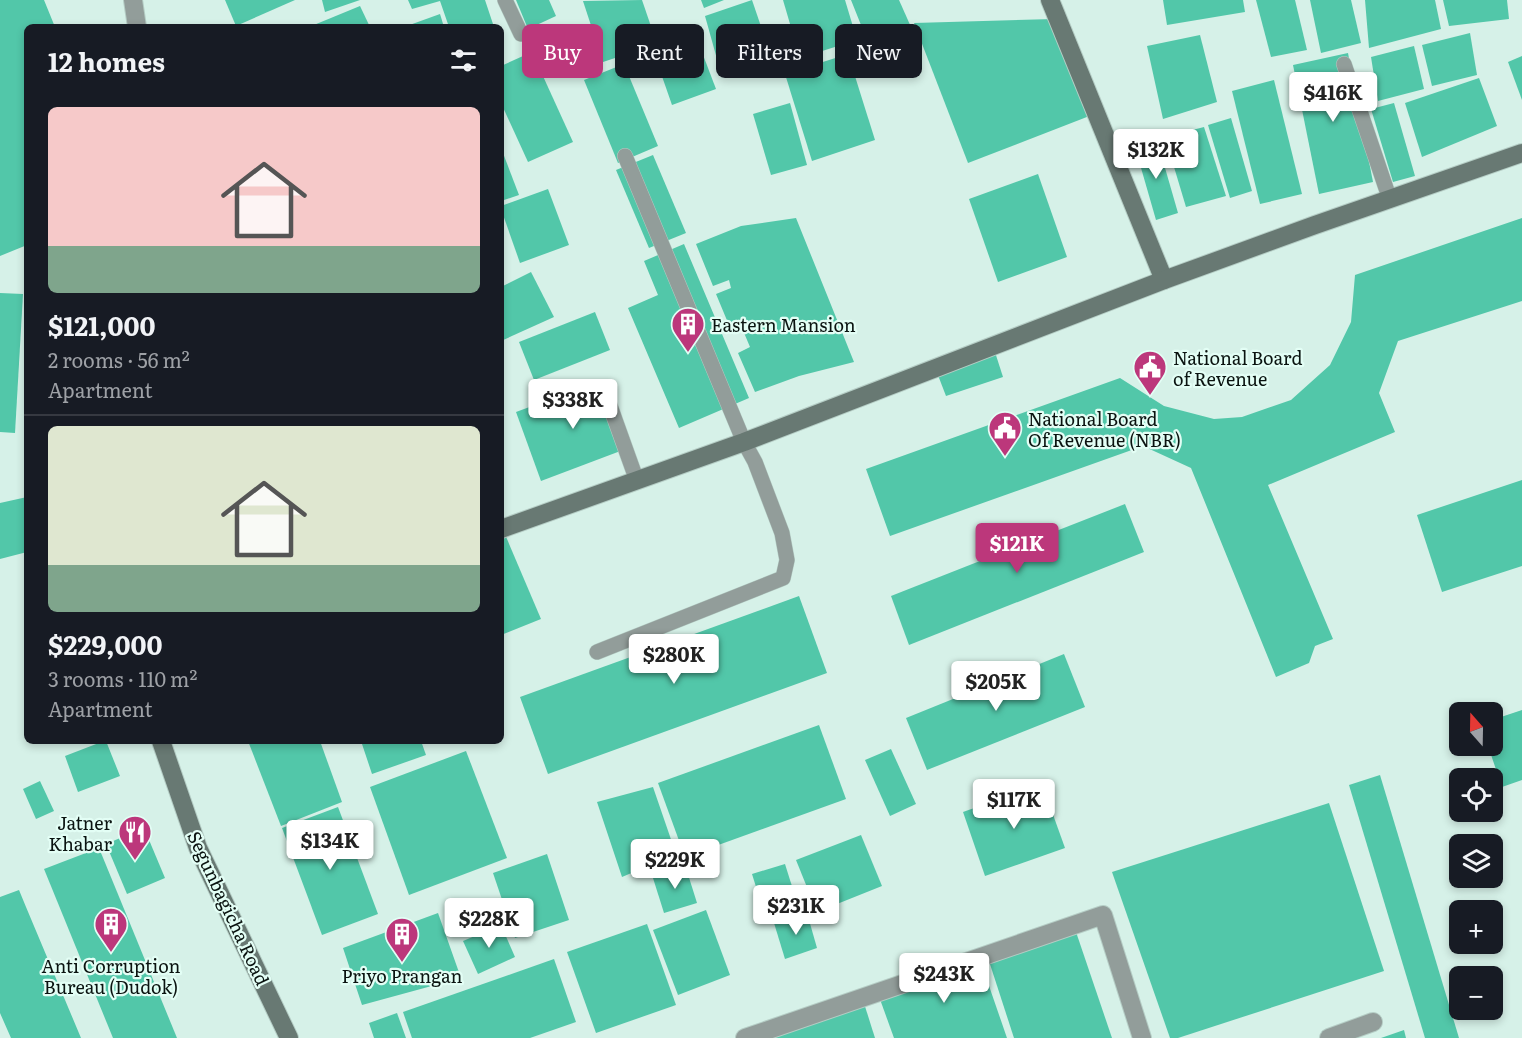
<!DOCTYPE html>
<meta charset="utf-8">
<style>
:root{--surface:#171b24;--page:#20242c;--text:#f1f3f6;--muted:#9ea1a6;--line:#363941;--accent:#bc377b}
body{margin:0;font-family:Literata,serif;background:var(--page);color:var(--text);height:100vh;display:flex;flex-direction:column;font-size:22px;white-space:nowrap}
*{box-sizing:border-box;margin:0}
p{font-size:20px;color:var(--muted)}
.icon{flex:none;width:33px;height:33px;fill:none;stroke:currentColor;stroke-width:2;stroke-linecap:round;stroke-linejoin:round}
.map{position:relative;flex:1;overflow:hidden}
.panel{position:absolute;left:24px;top:24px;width:480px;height:720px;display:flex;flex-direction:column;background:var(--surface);border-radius:9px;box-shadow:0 3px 9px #0003}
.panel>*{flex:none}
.top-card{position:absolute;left:522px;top:24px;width:570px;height:54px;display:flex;gap:12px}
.needle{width:39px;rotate:340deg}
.tools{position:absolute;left:1449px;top:702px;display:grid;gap:12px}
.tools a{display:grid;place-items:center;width:54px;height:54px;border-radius:9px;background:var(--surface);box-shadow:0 3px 9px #0003;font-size:30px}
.price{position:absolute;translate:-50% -51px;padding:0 14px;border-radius:6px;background:#fff;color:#222;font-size:20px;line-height:39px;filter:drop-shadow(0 2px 3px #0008)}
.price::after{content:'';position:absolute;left:50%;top:36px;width:18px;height:14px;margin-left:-9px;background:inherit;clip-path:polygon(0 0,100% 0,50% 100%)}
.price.current{background:var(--accent);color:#fff}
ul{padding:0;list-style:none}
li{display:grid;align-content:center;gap:12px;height:318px;padding:0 24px}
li+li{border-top:2px solid var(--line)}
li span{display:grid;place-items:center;height:186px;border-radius:9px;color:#555}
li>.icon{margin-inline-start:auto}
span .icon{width:108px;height:108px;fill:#fffc;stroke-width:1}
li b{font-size:26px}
h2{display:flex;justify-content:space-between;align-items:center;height:72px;padding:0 24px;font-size:26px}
.chip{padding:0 21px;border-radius:9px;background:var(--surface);box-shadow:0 3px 9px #0003;font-size:21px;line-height:54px}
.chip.current{background:var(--accent);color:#fff}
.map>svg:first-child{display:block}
</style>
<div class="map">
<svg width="1522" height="1038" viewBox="0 0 1522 1038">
<rect width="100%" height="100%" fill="#d6f1e8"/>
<g fill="#52c7a9">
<path d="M0,0H44L55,27H27V245L0,256Z"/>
<path d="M225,0H295L236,26Z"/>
<path d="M322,0H360L325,12Z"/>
<path d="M408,0H485L494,27H449L440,1L412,9Z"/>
<path d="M516,0H549L556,16L528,29Z"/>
<path d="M642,0L657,44L603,62L583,1Z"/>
<path d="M701,0H724L704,8Z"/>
<path d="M752,0L766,41L717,59L705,16Z"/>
<path d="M783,0H845L857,40L800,58Z"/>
<path d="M851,0H899L911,27L869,45Z"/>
<path d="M1163,0H1243L1245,12L1167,25Z"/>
<path d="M1256,0H1295L1307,50L1271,57Z"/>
<path d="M1310,0H1351L1361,43L1321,53Z"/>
<path d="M1365,0H1435L1441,29L1369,48Z"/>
<path d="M1443,0H1507L1509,19L1449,26Z"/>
<path d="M360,6L370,27H309Z"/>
<path d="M440,14L444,27H404Z"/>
<path d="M1054,19L1092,115L968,163L914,23Z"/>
<path d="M1470,33L1477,75L1432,86L1422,45Z"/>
<path d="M1200,35L1217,102L1163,119L1147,46Z"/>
<path d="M1414,46L1424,89L1378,101L1371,57Z"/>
<path d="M700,47L716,89L672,105L657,62Z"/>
<path d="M532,52L573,142L528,162L501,103V66Z"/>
<path d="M1348,53L1373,182L1319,194L1293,65Z"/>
<path d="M848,54L875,140L812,161L785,74Z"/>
<path d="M1522,56V100L1508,62Z"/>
<path d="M624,64L658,146L618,163L584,80Z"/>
<path d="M1479,78L1497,126L1422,157L1405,103Z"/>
<path d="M1274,80L1302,194L1260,204L1232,91Z"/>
<path d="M790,103L807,165L771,175L753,114Z"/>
<path d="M1394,103L1415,176L1393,182L1371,109Z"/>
<path d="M1231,118L1252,191L1230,198L1208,125Z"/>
<path d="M1204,127L1226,196L1186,207L1165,137Z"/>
<path d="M1157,140L1178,213L1156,220L1135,147Z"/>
<path d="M503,153L519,195L501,201V154Z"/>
<path d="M653,155L686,233L649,248L616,170Z"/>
<path d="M1038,174L1067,257L998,282L969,199Z"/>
<path d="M548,189L569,245L520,263L501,209V206Z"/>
<path d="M796,218L854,362L799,376L755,392L738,353L750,347L742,328L731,330L716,294L731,288L729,280L713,286L696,244L741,226Z"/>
<path d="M1522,218V301L1398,341L1379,393L1395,432L1268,485L1333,639L1315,646L1309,663L1276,677L1191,468L1143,446L890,536L866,469L1120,378L1164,406L1214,419L1242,417L1291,400L1330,365L1351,322L1355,275Z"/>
<path d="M684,244L749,398L679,428L628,308L658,295L644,261Z"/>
<path d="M531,272L554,317L501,341V287Z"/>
<path d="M0,293L23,294L15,433L0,432Z"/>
<path d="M595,312L610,350L534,380L519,342Z"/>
<path d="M994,349L1003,377L946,396L936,370Z"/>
<path d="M605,379L631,447L541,481L516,412Z"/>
<path d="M1522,480V566L1442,592L1417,515Z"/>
<path d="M27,497V552L0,559V503Z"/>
<path d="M1125,504L1144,552L909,645L891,596Z"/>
<path d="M504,532L541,619L501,635V533Z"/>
<path d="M799,596L827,673L548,774L520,697Z"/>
<path d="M1064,654L1085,707L927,770L906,718Z"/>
<path d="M1522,710V780L1502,787L1488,746H1492V720Z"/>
<path d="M819,725L846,799L685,857L658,783Z"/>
<path d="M104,741H106L120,776L78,792L65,756Z"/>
<path d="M248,741H320L342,802L281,826Z"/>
<path d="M361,741H421L426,755L372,774Z"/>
<path d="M891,749L916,804L890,816L865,760Z"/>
<path d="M466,751L507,858L409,895L370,787Z"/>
<path d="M1380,775L1459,1038H1425L1349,785Z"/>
<path d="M40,781L54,811L36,819L23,789Z"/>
<path d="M1042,784L1065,848L985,876L963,812Z"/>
<path d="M653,787L676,854L622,877L597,802Z"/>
<path d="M1329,803L1384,971L1178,1038H1170L1112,872Z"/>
<path d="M338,807L378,914L322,935L282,828Z"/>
<path d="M144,828L165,878L127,894L106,844Z"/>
<path d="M861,835L882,886L817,912L796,860Z"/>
<path d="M99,848L177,1038H113L44,869Z"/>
<path d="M547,854L569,920L515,938L493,873Z"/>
<path d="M785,864L796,899L763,909L752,874Z"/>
<path d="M686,868L697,903L664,913L653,878Z"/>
<path d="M19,890L26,907L81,1038H11L0,1013V897Z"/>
<path d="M706,910L730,975L678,995L653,930Z"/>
<path d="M438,913L461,978L362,1005L343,948Z"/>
<path d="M807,913L817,948L785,959L774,923Z"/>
<path d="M647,924L676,1005L596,1033L567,952Z"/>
<path d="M501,925L515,957L478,974L463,941Z"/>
<path d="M1075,929L1112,1038H1014L988,958Z"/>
<path d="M978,954L1007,1038H894L877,991Z"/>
<path d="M554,959L576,1022L530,1038H412L403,1012Z"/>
<path d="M863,1000L875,1038H761Z"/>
<path d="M397,1013L406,1038H374L369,1023Z"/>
<path d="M1404,1030L1406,1038H1381Z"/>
</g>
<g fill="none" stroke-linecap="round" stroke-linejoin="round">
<defs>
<g id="lane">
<path d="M505,0L521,34"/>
<path d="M1344,64L1390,200"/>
<path d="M604,389L637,481"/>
<path d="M597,652L783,578L787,560L782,533L755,462L744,442L625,156"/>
</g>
<g id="street">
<path d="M133,0L137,27"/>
<path d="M745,1038L1103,915L1142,1038"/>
<path d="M1329,1038L1373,1022"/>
</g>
<g id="secondary">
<path d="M1050,0L1164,280"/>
<path d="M501,529L744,442L1164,280L1315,225L1522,153"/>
<path d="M161,741L198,848L289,1038"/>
</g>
</defs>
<use href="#lane" stroke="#b5cdc5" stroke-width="16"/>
<use href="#street" stroke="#b5cdc5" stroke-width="20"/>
<use href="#secondary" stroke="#b5cdc5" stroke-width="20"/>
<use href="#lane" stroke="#929d9a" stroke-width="15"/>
<use href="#street" stroke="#929d9a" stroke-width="18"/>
<use href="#secondary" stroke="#687973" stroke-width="18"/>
</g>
<defs>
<symbol id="building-pin" viewBox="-11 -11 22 30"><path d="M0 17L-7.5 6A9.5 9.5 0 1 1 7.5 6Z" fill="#bc377b" stroke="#e3fef5"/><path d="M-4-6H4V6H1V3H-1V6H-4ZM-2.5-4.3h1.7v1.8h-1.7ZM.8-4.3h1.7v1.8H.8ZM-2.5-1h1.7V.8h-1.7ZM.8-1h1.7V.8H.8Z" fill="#fff"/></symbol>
<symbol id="civic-pin" viewBox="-11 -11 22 30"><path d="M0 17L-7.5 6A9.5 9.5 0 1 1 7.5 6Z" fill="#bc377b" stroke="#e3fef5"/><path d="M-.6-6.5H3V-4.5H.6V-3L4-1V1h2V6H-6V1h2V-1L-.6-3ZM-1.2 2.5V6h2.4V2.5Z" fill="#fff"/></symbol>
<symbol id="restaurant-pin" viewBox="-11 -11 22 30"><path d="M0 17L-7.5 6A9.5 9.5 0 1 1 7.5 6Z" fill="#bc377b" stroke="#e3fef5"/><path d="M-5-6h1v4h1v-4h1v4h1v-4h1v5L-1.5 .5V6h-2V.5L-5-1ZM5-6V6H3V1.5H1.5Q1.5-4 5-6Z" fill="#fff"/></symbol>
</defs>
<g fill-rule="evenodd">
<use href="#building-pin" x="669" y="305" width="38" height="52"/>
<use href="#civic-pin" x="1131" y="348" width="38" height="52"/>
<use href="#civic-pin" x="986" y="409" width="38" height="52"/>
<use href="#restaurant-pin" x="116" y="813" width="38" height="52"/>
<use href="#building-pin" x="92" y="905" width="38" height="52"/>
<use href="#building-pin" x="383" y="915" width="38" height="52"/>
</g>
<g text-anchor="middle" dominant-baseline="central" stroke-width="4.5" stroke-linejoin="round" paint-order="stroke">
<g font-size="18" fill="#0a1310" stroke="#e3fef5" text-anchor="start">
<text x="711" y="324">Eastern Mansion</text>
<text x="1173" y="357">National Board<tspan x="1173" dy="21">of Revenue</tspan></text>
<text x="1028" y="418">National Board<tspan x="1028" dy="21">Of Revenue (NBR)</tspan></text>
<text x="112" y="822" text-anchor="end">Jatner<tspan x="112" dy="21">Khabar</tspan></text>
<text x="111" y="965" text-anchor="middle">Anti Corruption<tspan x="111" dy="21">Bureau (Dudok)</tspan></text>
<text x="402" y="975" text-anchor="middle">Priyo Prangan</text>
</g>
<g font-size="18" fill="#0a1310" stroke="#e3fef5">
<text transform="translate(229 908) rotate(65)">Segunbagicha Road</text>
</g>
</g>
</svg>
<div class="tools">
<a><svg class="needle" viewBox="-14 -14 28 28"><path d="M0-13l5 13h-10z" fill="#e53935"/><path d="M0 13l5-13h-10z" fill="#9ea1a6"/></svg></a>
<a><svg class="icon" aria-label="locate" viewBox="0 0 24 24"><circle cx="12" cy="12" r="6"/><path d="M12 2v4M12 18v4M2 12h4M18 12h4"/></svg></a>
<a><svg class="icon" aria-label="layers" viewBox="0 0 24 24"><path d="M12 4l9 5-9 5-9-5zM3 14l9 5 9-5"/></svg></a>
<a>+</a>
<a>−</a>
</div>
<b class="price" style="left:1333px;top:123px">$416K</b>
<b class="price" style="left:1156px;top:180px">$132K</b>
<b class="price" style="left:573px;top:430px">$338K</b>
<b class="price current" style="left:1017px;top:574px">$121K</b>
<b class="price" style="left:674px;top:685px">$280K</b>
<b class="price" style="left:996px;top:712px">$205K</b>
<b class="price" style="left:1014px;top:830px">$117K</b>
<b class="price" style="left:330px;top:871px">$134K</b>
<b class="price" style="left:675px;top:890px">$229K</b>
<b class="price" style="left:796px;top:936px">$231K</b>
<b class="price" style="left:489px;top:949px">$228K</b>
<b class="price" style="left:944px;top:1004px">$243K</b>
<div class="top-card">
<a class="chip current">Buy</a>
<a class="chip">Rent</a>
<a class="chip">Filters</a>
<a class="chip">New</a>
</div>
<section class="panel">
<h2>12 homes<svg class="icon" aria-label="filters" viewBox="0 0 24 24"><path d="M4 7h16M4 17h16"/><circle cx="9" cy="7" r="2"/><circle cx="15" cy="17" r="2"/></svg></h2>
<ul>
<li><span style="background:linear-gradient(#f6c9c9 75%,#7fa58c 0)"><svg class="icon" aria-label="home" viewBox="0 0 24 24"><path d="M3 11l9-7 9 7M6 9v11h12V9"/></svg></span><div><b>$121,000</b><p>2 rooms · 56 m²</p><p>Apartment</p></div></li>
<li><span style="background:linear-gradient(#dfe7d0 75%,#7fa58c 0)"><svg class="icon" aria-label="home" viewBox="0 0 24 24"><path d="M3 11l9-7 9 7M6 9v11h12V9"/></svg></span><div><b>$229,000</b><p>3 rooms · 110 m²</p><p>Apartment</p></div></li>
</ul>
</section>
</div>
